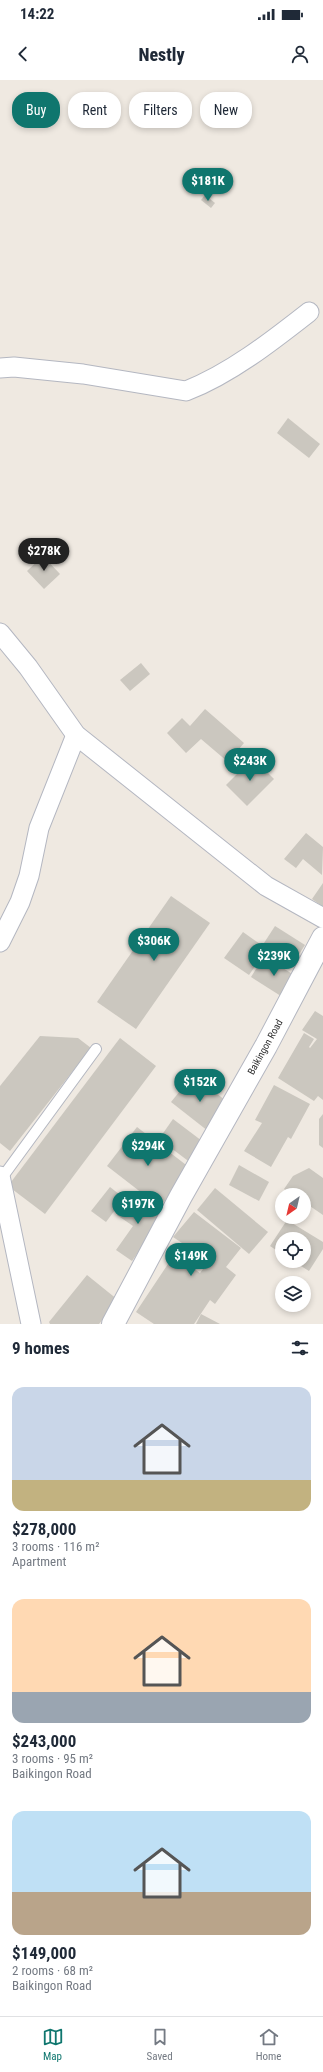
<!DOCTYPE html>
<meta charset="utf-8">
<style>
:root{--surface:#fff;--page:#f2f2f3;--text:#1f2937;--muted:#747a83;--line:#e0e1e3;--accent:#0f766e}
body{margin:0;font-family:"Roboto Condensed",sans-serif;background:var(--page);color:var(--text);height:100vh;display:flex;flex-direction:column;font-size:15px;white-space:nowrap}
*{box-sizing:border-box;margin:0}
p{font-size:13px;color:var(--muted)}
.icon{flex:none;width:22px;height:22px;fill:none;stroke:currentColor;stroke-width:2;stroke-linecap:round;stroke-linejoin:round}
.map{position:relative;height:1244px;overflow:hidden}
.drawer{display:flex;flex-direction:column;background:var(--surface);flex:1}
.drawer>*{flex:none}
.hud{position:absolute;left:12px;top:12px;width:299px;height:36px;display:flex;gap:8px}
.needle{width:26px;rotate:214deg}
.fabs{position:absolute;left:275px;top:1108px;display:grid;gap:8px}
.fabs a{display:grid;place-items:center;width:36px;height:36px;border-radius:50%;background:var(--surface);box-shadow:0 2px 6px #0003;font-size:20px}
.price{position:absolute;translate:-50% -34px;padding:0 9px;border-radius:14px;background:var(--accent);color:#fff;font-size:13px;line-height:26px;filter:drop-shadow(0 1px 2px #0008)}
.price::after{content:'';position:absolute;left:50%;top:24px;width:12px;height:9px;margin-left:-6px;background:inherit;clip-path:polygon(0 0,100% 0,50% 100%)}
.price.selected{background:#222;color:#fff}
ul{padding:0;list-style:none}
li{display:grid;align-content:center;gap:8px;height:212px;padding:0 12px}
li span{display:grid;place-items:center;height:124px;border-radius:12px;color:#555}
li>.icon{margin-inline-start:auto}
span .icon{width:72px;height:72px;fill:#fffc;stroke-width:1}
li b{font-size:17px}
h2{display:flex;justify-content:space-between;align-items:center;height:48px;padding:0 12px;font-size:17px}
.tag{padding:0 14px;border-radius:16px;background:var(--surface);box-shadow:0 2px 6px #0003;font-size:14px;line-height:36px}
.tag.selected{background:var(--accent);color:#fff}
.status{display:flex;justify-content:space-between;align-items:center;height:28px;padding:0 20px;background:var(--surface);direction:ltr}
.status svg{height:11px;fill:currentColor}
header{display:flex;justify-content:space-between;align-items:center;height:52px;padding:0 12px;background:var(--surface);font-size:18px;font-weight:800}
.menu{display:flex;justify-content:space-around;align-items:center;height:56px;border-top:1px solid var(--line);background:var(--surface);font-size:11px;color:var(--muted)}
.menu a{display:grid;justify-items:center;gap:2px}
.menu .selected{color:var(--accent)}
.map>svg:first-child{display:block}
</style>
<div class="status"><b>14:22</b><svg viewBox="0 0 49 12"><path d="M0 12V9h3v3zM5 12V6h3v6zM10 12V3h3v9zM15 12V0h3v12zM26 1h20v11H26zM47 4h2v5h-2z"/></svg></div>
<header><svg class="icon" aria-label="back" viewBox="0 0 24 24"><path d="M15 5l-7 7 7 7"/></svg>Nestly<svg class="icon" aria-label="person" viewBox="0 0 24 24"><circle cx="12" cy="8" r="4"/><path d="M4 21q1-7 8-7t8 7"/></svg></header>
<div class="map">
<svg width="323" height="1244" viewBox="0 0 323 1244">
<rect width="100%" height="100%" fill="#efe9e1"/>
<g fill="#cbc7bf">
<path d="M205,115L215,123L211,128L201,120Z"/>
<path d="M288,338L320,364L309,378L277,353Z"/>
<path d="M43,476L60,494L44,509L27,491Z"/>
<path d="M141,583L150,594L130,611L120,600Z"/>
<path d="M205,629L244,663L228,682L201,659L186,673L167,653L182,638L190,646Z"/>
<path d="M253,678L274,699L247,726L226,705Z"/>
<path d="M306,753L323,767L322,795L303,779L296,788L284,779Z"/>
<path d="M323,803V827L312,819Z"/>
<path d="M171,816L210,843L136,949L97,922Z"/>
<path d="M275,846L305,865L294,882L264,863Z"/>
<path d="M243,852L267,869L249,895L224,878Z"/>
<path d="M264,876L297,897L284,918L251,897Z"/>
<path d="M315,931L323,936V1020L318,1016L314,1021L278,998L304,953L314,959L309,967L310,968L317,959L302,950Z"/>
<path d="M40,956L78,958L91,968L10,1071L0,1063V1006Z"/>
<path d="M120,958L156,986L45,1134L8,1106Z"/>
<path d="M193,995L230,1024L208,1051L171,1022Z"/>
<path d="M274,1005L310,1024L291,1059L288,1057L271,1087L244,1071L262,1043L255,1040Z"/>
<path d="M323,1034V1068L319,1065V1039Z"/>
<path d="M173,1039L206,1064L191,1083L159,1059Z"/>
<path d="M137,1047L190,1088L160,1127L107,1086Z"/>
<path d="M239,1085L269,1102L259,1121L229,1105Z"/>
<path d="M309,1088L323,1098V1135L304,1122V1115H293L284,1109L293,1096Z"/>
<path d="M110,1107L124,1118L106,1142L91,1131Z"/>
<path d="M215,1108L268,1152L249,1174L197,1130Z"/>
<path d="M132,1113L164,1135L132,1181L116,1170L133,1146L117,1135Z"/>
<path d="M194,1132L241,1168L226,1187L236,1195L215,1224L210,1220L194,1244H154L136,1232L174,1175L200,1193L209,1181L173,1157Z"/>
<path d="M287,1140L323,1162V1169L309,1191L293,1181H304V1159H282V1174L270,1166Z"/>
<path d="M87,1195L118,1220L99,1244H50L49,1242Z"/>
<path d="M201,1234L220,1244H196Z"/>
</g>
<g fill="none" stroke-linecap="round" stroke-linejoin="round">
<defs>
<path id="lane" d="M1,1099L96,969"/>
<g id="street">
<path d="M0,288L14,287L83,294L186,311C230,294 272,261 309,232"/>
<path d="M0,553L28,587L76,655L266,806L323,838"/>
<path d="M0,862L20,822L29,796L39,748L76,655"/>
<path d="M0,1096L31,1244"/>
</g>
<path id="secondary" d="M113,1244L181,1116L266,966L323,858"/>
</defs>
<use href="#lane" stroke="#b4b7c1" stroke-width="12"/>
<use href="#street" stroke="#b4b7c1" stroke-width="21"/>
<use href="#secondary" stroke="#b4b7c1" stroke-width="24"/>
<use href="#lane" stroke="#fff" stroke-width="10"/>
<use href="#street" stroke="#fff" stroke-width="19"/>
<use href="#secondary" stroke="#fff" stroke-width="22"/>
</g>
<g text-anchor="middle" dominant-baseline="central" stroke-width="4" stroke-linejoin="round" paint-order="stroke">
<g font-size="10" fill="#2e2e2e" stroke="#fff">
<text transform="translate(265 967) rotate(-61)">Baikingon Road</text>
</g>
</g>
</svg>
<div class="fabs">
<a><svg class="needle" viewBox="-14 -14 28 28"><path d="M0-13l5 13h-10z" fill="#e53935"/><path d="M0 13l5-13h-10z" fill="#747a83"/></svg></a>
<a><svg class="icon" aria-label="locate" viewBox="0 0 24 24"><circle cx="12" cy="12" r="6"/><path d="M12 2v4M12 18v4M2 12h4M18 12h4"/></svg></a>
<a><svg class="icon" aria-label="layers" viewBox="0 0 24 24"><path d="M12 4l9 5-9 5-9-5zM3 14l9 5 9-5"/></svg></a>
</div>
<b class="price" style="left:208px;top:122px">$181K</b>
<b class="price selected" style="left:44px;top:492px">$278K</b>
<b class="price" style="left:250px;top:702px">$243K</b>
<b class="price" style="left:154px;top:882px">$306K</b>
<b class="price" style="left:274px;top:897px">$239K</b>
<b class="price" style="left:200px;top:1023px">$152K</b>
<b class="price" style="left:148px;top:1087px">$294K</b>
<b class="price" style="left:138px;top:1145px">$197K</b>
<b class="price" style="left:191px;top:1197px">$149K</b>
<div class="hud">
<a class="tag selected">Buy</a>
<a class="tag">Rent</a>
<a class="tag">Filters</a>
<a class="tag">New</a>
</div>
</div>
<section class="drawer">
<h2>9 homes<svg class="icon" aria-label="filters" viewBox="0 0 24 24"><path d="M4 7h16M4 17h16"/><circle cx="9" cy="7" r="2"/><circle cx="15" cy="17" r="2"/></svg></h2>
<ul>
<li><span style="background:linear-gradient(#c9d6e8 75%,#c2b280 0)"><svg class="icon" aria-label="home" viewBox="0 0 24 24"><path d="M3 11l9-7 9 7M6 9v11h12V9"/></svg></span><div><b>$278,000</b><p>3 rooms · 116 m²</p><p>Apartment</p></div></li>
<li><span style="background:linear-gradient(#ffd9b3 75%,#9aa5b1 0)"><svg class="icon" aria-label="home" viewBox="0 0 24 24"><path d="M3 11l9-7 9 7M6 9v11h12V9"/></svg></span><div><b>$243,000</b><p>3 rooms · 95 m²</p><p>Baikingon Road</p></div></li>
<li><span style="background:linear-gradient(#bfe0f5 65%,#b9a48a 0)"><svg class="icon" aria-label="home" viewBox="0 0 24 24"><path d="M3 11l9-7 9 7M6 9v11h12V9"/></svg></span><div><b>$149,000</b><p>2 rooms · 68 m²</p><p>Baikingon Road</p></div></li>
</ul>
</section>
<nav class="menu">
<a class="selected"><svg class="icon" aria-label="map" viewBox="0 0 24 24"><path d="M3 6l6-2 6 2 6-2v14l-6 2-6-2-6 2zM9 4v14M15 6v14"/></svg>Map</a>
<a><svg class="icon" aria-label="saved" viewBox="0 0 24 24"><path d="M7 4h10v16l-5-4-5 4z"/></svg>Saved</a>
<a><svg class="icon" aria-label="home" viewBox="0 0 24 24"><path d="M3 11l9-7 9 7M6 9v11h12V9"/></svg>Home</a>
</nav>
